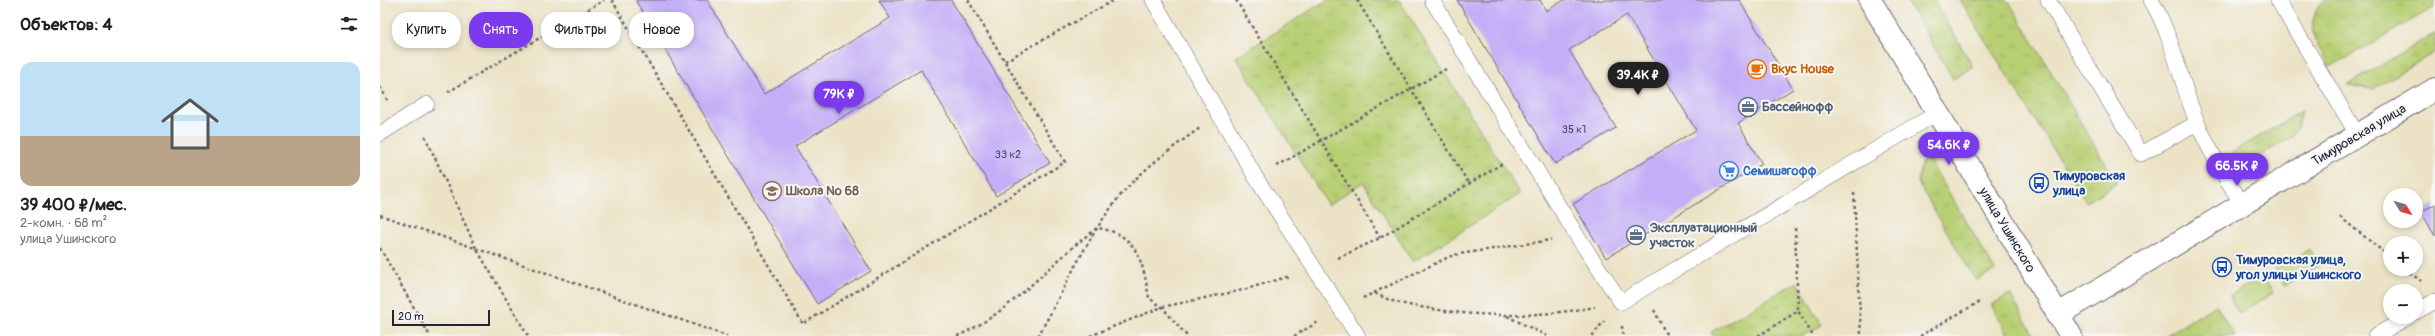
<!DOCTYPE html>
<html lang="ru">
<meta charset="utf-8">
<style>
:root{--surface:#fff;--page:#f2f2f2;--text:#202124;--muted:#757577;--line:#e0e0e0;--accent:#7c3aed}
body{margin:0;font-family:Pangolin,sans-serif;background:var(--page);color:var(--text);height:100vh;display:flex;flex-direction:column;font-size:15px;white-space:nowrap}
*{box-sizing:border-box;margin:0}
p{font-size:13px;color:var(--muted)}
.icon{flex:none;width:22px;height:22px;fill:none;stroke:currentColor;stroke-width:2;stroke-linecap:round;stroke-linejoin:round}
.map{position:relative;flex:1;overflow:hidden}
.side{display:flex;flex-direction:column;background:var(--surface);width:380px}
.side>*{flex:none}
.hud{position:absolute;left:12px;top:12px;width:380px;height:36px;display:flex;gap:8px}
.needle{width:26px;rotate:127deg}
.buttons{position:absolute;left:2003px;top:188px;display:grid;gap:8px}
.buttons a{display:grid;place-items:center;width:40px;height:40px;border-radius:50%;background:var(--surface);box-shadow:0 2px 6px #0003;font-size:20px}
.scale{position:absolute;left:12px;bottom:10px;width:98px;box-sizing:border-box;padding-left:4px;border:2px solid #22223b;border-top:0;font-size:11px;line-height:14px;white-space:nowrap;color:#22223b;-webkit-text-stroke:3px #f6f6f2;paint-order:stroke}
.price{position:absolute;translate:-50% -34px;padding:0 9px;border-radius:14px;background:var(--accent);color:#fff;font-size:13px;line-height:26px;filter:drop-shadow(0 1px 2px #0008)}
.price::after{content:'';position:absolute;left:50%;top:24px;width:12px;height:9px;margin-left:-6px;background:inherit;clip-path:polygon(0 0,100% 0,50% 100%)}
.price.selected{background:#222;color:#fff}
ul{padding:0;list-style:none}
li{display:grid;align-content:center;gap:8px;height:212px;padding:0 20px}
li+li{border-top:1px solid var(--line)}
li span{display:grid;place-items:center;height:124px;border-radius:12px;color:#555}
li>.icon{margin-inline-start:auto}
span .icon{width:72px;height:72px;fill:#fffc;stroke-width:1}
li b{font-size:17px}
h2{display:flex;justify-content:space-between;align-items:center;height:48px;padding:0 20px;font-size:17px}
.chip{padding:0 14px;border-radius:16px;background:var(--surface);box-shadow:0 2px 6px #0003;font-size:14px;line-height:36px}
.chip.selected{background:var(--accent);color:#fff}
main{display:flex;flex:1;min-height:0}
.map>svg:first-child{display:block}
</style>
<main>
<section class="side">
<h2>Объектов: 4<svg class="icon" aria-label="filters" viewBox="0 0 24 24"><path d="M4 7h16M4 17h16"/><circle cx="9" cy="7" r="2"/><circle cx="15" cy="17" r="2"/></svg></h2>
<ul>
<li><span style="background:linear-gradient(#bfe0f5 60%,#b9a48a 0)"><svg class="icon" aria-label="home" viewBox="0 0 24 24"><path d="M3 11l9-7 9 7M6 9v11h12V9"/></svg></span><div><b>39 400 ₽/мес.</b><p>2-комн. · 68 m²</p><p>улица Ушинского</p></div></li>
</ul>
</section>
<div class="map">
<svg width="2055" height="336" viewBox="0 0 2055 336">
<defs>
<pattern id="grass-tufts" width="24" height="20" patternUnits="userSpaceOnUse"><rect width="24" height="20" fill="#b8cf73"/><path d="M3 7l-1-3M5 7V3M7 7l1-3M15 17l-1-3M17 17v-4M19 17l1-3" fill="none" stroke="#9eb164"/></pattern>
</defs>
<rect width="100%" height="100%" fill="#f6f6f2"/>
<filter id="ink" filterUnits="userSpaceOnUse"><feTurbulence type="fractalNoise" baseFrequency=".025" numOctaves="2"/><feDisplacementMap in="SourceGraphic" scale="8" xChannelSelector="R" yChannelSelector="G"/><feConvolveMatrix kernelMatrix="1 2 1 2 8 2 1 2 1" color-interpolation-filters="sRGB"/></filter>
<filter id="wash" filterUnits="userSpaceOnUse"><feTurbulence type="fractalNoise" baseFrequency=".012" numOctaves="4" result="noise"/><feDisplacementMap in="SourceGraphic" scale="16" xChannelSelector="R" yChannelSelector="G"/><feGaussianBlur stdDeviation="0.9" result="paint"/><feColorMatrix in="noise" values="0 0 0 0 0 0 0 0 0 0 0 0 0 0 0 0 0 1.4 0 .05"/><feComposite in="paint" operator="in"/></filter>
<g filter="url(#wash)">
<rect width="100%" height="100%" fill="#ece3c6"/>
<g fill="url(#grass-tufts)" stroke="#6d7857">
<path d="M947,0H1019L1140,194L1033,262L983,182L948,205L856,57Z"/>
<path d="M1526,0H1554L1593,67L1573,79Z"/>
<path d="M1580,0H1628L1737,183L1706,202Z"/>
<path d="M1943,0H2055V7L1950,67C1935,41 1923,27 1943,0Z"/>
<path d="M2055,33V52L1993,89L1968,85Z"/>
<path d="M1922,111L1918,126L1911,137L1857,170L1848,155Z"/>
<path d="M1548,158L1615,270L1596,281L1538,183L1541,163Z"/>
<path d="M1929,249L1939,266L1905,285L1895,269Z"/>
<path d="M1883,276L1893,293L1859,313L1849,296Z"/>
<path d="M1417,282L1442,325L1423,336H1333L1331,332Z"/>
<path d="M1630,294L1654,336H1629L1611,305Z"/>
<path d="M1836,305L1855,336H1785Z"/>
</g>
<g id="blocks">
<g fill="#c3aef7">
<path d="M258,0H327L384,94L510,18L499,0H571L670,163L616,196L541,70L415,146L491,271L437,304L256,1Z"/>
<path d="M1077,0H1160L1166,11L1184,0H1359L1413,89L1358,123L1382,164L1226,258L1193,204L1316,130L1247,15L1189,50L1236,128L1175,164Z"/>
<path d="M2055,204V236L2041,212Z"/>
</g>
</g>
</g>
<g filter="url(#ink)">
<use href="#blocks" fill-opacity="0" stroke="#69666c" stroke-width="1"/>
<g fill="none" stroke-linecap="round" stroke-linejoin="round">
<defs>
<g id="service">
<path d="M773,0L876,178L978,336"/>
<path d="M1052,0L1197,236L1241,302L1557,113"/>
<path d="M1668,0L1761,154L1817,123"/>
<path d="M1771,0C1794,38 1800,83 1818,124C1830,152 1846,178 1862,204"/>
<path d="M1898,0L1978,136"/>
<path d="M0,134L47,104"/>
<path d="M2036,312L2055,301"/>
<path d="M1995,336L2028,317"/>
</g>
<path id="minor" d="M1677,315L2055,89"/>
<path id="tertiary" d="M1490,0L1691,336"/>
</defs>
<use href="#service" stroke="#69666c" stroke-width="16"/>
<use href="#minor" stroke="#69666c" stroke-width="24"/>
<use href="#tertiary" stroke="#69666c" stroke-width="24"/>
<g stroke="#69666c" stroke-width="2.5" stroke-dasharray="3 3" stroke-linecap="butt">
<path d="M232,0L423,324L685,162L588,0"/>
<path d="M856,0L1000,238"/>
<path d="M977,0L1089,184"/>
<path d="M625,61L734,0"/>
<path d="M0,87L8,101"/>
<path d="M68,92L224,0"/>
<path d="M45,136L96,248L148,336"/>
<path d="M897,166L1066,69"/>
<path d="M1474,193L1481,336"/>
<path d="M0,215L347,336"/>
<path d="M1960,217L2010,257"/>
<path d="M1415,228L1418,311"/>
<path d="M0,248L50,336"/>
<path d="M958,258L1000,238L1123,163"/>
<path d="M2025,269L2041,281"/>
<path d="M995,293C1012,303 1028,305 1047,308C1103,318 1159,317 1215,307"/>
<path d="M983,298L1073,255L1171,240"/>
<path d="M1274,310L1287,336"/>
<path d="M1127,316L1167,336"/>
<path d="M1242,326L1243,336"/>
<path d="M577,336C632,313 670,262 717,228C758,233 763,263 769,298L782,307L807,336"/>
<path d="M658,336C686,287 708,233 745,190C767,166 793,147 820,128"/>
<path d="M710,336L782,307L863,290L910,276"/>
<path d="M914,336L940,321"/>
<path d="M1212,336L1224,321"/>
<path d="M1378,336L1418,311L1433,336"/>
<path d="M1540,336L1599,302"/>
</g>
<use href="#service" stroke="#fff" stroke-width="15"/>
<use href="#minor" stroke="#fff" stroke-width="22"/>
<use href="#tertiary" stroke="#fff" stroke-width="22"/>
</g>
</g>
<defs>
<symbol id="cafe-ring" viewBox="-11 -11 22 22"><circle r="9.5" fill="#f6f6f2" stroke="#e8710a" stroke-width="1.5"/><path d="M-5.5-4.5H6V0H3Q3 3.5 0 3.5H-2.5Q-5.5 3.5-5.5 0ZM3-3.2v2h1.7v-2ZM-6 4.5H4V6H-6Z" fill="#e8710a"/></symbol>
<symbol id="office-ring" viewBox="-11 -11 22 22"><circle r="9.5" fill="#f6f6f2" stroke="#5c6f8a" stroke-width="1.5"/><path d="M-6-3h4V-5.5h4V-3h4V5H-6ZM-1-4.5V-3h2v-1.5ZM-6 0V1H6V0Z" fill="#5c6f8a"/></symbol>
<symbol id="supermarket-ring" viewBox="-11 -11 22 22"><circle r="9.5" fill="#f6f6f2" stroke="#3f7fe0" stroke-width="1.5"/><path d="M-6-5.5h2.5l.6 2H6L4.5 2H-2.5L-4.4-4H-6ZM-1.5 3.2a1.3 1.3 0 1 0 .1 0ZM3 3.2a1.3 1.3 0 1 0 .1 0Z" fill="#3f7fe0"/></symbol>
<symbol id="bus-ring" viewBox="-11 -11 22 22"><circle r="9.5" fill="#f6f6f2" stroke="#1a4fb4" stroke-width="1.5"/><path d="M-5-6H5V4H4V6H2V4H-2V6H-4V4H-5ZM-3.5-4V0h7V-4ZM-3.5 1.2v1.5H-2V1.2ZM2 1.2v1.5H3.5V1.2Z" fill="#1a4fb4"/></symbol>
<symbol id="school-ring" viewBox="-11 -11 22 22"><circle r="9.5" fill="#f6f6f2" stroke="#8d6e63" stroke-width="1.5"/><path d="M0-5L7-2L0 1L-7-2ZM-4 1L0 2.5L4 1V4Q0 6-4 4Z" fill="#8d6e63"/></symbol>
</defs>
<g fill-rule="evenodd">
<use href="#cafe-ring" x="1366" y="58" width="22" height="22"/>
<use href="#office-ring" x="1357" y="96" width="22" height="22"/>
<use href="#supermarket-ring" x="1338" y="160" width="22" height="22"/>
<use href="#bus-ring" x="1648" y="172" width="22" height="22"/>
<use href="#school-ring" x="381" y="180" width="22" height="22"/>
<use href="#office-ring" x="1245" y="224" width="22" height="22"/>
<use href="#bus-ring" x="1831" y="256" width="22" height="22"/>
</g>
<g text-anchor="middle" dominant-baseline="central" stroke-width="4" stroke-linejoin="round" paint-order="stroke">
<g font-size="11" fill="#4a456a">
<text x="1194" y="129">35 к1</text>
<text x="628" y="154">33 к2</text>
</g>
<g font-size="13" font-weight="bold" fill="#c56008" stroke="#f6f6f2" text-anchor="start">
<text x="1391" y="69">Вкус House</text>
</g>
<g font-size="13" font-weight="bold" fill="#4e5e75" stroke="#f6f6f2" text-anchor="start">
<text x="1382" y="107">Бассейнофф</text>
<text x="1270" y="228">Эксплуатационный<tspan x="1270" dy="15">участок</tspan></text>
</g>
<g font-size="13" fill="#22223b" stroke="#f6f6f2">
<text transform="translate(1979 135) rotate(-31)">Тимуровская улица</text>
<text transform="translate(1627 230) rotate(59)">улица Ушинского</text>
</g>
<g font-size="13" font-weight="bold" fill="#366cbe" stroke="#f6f6f2" text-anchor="start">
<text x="1363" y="171">Семишагофф</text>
</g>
<g font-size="13" font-weight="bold" fill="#164399" stroke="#f6f6f2" text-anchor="start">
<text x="1673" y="176">Тимуровская<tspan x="1673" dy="15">улица</tspan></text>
<text x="1856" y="260">Тимуровская улица,<tspan x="1856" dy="15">угол улицы Ушинского</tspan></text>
</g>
<g font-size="13" font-weight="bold" fill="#785e54" stroke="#f6f6f2" text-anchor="start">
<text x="406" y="191">Школа № 68</text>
</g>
</g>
</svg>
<div class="buttons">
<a><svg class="needle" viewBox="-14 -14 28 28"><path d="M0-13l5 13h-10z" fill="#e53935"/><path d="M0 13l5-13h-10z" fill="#757577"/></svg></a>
<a>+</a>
<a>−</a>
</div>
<div class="scale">20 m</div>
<b class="price selected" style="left:1258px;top:96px">39.4K ₽</b>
<b class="price" style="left:459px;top:115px">79K ₽</b>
<b class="price" style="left:1569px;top:166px">54.6K ₽</b>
<b class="price" style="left:1857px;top:187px">66.5K ₽</b>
<div class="hud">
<a class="chip">Купить</a>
<a class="chip selected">Снять</a>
<a class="chip">Фильтры</a>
<a class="chip">Новое</a>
</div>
</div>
</main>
